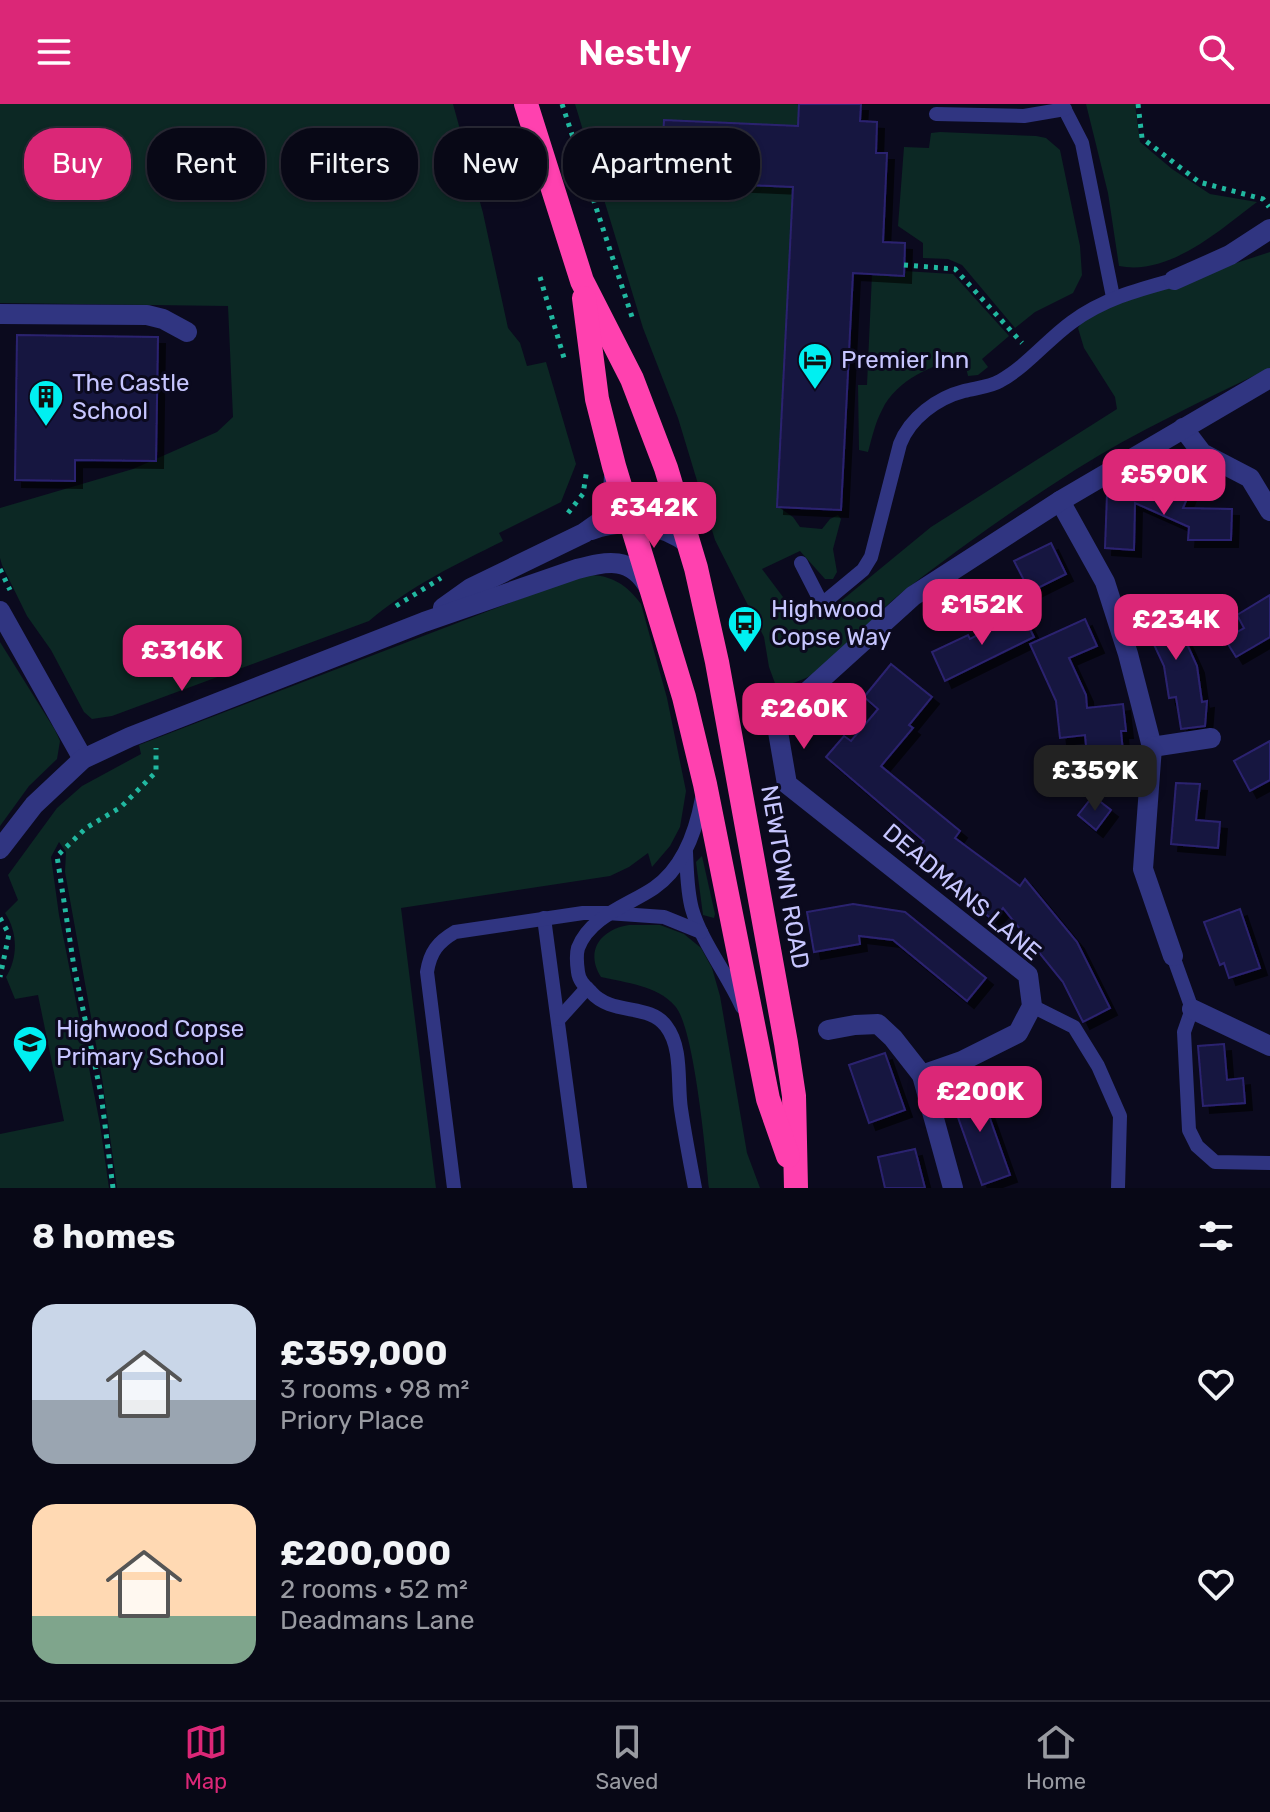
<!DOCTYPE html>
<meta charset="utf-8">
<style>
:root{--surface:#080816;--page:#161623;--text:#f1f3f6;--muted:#989aa1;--line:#292935;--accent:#db2777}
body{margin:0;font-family:Rubik,sans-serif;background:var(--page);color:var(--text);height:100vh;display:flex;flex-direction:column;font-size:30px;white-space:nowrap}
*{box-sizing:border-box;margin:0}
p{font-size:26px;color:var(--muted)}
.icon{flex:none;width:44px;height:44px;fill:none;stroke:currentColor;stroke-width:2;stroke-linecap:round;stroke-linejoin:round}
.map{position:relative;height:1084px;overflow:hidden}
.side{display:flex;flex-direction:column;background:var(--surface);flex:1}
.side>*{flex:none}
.banner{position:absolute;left:24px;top:24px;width:800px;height:72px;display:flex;gap:16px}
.price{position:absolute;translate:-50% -68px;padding:0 18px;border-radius:16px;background:var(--accent);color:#fff;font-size:26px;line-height:52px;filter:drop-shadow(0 2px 4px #0008)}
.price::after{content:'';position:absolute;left:50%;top:48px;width:24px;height:18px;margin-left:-12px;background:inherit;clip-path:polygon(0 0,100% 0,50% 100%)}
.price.active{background:#222;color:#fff}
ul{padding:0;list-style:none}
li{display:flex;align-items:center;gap:24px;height:200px;padding:0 32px}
li span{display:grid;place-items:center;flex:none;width:224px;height:160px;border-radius:24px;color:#555}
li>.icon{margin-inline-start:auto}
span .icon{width:96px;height:96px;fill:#fffc;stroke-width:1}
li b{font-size:34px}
h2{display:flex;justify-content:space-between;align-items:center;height:96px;padding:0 32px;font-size:34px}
.pill{padding:0 28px;border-radius:32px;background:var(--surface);box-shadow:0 2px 6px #0004,0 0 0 2px var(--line);font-size:28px;line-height:72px}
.pill.active{background:var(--accent);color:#fff}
header{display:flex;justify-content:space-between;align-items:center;height:104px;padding:0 32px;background:var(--accent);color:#fff;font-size:36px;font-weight:600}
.menu{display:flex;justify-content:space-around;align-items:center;height:112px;border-top:2px solid var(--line);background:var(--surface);font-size:22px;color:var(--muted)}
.menu a{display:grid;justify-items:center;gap:4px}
.menu .active{color:var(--accent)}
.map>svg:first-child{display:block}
</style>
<header><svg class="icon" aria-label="menu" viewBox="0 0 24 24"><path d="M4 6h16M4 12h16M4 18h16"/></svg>Nestly<svg class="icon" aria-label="search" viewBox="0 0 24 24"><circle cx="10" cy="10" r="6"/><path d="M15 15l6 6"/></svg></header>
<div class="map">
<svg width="1270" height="1084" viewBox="0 0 1270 1084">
<defs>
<filter id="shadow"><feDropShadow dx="7" dy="7" stdDeviation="0" flood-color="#0009"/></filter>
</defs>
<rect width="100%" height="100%" fill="#0b0a1e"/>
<g fill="#0c2824">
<path d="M0,0H453L483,109L508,224L520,239L527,262L546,258L576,360L561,398L499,429L503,437C456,460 409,483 369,517L112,612L92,615L84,608L51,546L27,512L2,461L0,454V404L133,365L217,328L233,313L228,202L0,199Z"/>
<path d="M575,0H799L798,32L785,22L664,16L661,76L794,70L777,402L793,413L800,423L822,425L830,415L838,411L841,415L833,445L837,468L833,475H825L800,447L762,465L786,497L811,511H824L931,423L1117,305L1115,293L1084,244L1078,224L1087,211L1113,199L1270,148V264C1204,296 1137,327 1075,366C1015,404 957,446 900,490C862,520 829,579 776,582L769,563L764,533L715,436L678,314L643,224Z"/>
<path d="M1086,0H1135L1140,38L1172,65L1210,90L1257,98C1220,126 1169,172 1119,162L1108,89Z"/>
<path d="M940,28L1036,32L1046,34L1060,46L1080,142L1082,171L1073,189L1035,208L1015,224L962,161L948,155L923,154V139L898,122L904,43L929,44L931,29Z"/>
<path d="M904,167L953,170L1009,232L982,255L988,263L978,271L968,272L964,254C933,260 897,275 882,306C875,319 872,334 868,348L859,346L858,281H867L872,170Z"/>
<path d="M588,471C612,471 627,481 641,500L667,594L686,687L680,723L670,742L652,763L648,749L629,763L610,772L401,804L436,1084H117L102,974L65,768L66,748L59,738L51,753L59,811L100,1020L109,1084H0V1030L64,1017L38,891L15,895L6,873C18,854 18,828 5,809L18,796L8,771L57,704L82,682L141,650L139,641L569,476Z"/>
<path d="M0,538L55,626L60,637L57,655L29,682L0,722Z"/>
<path d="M702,752L715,810L714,814L703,811L696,758Z"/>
<path d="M629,821H660L684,830L701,844L712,864L720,892L747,1049L760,1084H709C706,1051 694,922 675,902C657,881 626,879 601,873C584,846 602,825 629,821Z"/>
</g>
<g fill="#191440" stroke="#2b246f" stroke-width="2" filter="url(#shadow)">
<path d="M799,0H861L860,17L877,18L876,49H887L883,138L905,139L904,172L853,169L841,406L777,403L793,83L661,77L664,16L798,22Z"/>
<path d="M17,231L158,233L156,357L75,356V377L15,376Z"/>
<path d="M1171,375L1191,385L1183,404L1232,405L1231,436H1188L1189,423L1135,399L1134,446L1105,444L1107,390L1163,391Z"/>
<path d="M1051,439L1066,470L1030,488L1014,457Z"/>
<path d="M1165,491L1197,562L1202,598L1207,597L1205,622L1181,625L1176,593L1169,594L1164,562L1137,504Z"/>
<path d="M1270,491V533L1236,553L1225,535L1244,524L1237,511Z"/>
<path d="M1022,509L1034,533L945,577L932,548L968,531L970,535Z"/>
<path d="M1085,515L1097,542L1069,554L1086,591L1087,604L1123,600L1126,627H1121L1126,679L1090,683L1085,631L1060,634L1056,597L1030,540Z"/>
<path d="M891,560L932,593L909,621L913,624L881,662L960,727L955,734L1020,782L1025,775L1077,838L1110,904L1083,918L1063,878L1003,804L993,816L945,777L950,771L917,746L924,737L826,653L844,632L851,637L878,605L864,593Z"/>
<path d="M1270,637V676L1250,687L1234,657Z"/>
<path d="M1176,679L1200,680L1196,716L1220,718L1218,744L1171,740Z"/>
<path d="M1093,692L1111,706L1096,726L1078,711Z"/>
<path d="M853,800L905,808L986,874L967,897L893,836L859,832L860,840L814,848L807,808Z"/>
<path d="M1240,805L1260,864L1229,874L1224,859L1220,861L1204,818Z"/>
<path d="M1224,940L1227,976L1243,974L1245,999L1203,1002L1198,942Z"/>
<path d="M885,949L905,1006L869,1019L849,961Z"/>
<path d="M977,978L1010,1071L982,1081L949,988Z"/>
<path d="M915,1045L925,1084H885L878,1053Z"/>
</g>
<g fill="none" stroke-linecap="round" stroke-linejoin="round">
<g stroke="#21b8a0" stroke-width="5" stroke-dasharray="4 6" stroke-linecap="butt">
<path d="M562,0L633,216"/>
<path d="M1138,0L1142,34L1199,78L1263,95L1269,103"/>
<path d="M904,161L955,165L1022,239"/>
<path d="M540,173L564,254"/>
<path d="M568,409L583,390L587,365"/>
<path d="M0,465L10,486"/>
<path d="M396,502L441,474"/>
<path d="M0,814L9,830L0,873"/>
<path d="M113,1084L101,990L74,863L57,752L86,724L121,703L156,668V644"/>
</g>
<g stroke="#303581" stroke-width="14">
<path d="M1062,0L1082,39L1113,193"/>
<path d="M936,10L1024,12L1065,5"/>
<path d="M801,459L822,500L863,466L871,453L900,340C910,314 937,294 964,287C975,284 990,283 1000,277C1027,262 1047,236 1072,218C1103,195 1137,186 1174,176"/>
<path d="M686,748C687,767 687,787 692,805C701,837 728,871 742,903"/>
<path d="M544,814L580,1084"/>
<path d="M1173,852L1192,905L1184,928L1189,1026L1197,1042L1215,1058L1270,1059"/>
<path d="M1032,902L1074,923L1098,962L1120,1012L1118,1084"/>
<path d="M559,915L587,884"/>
<path d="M454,1084L427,868C430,848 438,838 455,828L583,809H607L664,813L701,828"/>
<path d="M695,1084C690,1058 685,1032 681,1005C677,979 683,944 666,922C649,899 612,912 591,888C585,882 579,877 578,868C577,861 576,851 578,844C590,812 629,801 654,784C683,764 696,727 702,694"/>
</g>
<g stroke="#303581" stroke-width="20">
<path d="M1174,176L1230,151L1270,125"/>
<path d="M0,210L147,211L163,215L187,228"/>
<path d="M1183,324L1202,349L1250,374L1270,407"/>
<path d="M1060,397L1105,478L1128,550L1152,643L1143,765L1173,852"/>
<path d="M591,426C624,414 660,419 689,440"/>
<path d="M443,504L471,484L584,429L601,417L612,399L614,373"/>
<path d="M0,507L83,655"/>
<path d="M1152,643L1211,634"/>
<path d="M0,745L34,701L83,655L130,633L424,518L577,465C607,457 632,452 649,484"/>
<path d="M1192,905L1270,942"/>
<path d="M828,926L855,921L878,920L893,934L922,971"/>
<path d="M953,1084L922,971L962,957L1018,929L1032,902L1028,871L787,680L776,616L913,492L1060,397L1270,274"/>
</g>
<g stroke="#ff41af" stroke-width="24">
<path d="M526,0L582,177L632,275L666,364L696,464L717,558L786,939L794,992L796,1084"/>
<path d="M584,194L597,295L614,362L684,593L705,680L768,995L788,1052"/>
</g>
</g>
<defs>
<symbol id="hotel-pin" viewBox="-11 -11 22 30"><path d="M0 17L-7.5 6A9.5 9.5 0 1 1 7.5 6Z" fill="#00f0f1" stroke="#0b0a1e"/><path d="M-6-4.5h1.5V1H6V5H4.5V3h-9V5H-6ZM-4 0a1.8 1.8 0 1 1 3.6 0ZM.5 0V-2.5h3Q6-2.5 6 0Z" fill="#111"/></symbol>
<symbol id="building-pin" viewBox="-11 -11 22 30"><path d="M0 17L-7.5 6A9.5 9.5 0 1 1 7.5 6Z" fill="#00f0f1" stroke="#0b0a1e"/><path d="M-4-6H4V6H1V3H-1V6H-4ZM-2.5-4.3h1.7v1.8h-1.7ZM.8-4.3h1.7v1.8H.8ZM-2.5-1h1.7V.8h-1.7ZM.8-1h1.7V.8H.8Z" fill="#111"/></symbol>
<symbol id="bus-pin" viewBox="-11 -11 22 30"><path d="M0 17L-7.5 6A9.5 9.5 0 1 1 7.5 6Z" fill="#00f0f1" stroke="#0b0a1e"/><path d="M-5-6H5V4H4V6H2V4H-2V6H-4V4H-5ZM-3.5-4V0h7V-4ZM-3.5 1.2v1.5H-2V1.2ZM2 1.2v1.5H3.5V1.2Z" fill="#111"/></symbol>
<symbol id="school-pin" viewBox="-11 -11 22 30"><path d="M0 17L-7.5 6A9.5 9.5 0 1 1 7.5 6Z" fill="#00f0f1" stroke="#0b0a1e"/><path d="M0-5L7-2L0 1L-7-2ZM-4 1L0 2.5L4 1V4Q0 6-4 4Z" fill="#111"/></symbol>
</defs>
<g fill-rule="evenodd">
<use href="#hotel-pin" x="795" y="236" width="40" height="54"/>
<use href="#building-pin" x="26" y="273" width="40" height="54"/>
<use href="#bus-pin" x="725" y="499" width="40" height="54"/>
<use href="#school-pin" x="10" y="919" width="40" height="54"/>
</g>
<g text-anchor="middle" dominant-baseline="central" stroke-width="6" stroke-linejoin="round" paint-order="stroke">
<g font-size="24" fill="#c7c6ff" stroke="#0b0a1e" text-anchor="start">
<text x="841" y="256">Premier Inn</text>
<text x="72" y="279">The Castle<tspan x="72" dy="28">School</tspan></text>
<text x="771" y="505">Highwood<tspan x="771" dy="28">Copse Way</tspan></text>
<text x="56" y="925">Highwood Copse<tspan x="56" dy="28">Primary School</tspan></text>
</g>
<g font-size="24" fill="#c7c6ff" stroke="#0b0a1e">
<text transform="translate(785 773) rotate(80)">NEWTOWN ROAD</text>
<text transform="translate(962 788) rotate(40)">DEADMANS LANE</text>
</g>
</g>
</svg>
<b class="price" style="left:1164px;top:413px">£590K</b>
<b class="price" style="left:654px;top:446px">£342K</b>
<b class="price" style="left:982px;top:543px">£152K</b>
<b class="price" style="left:1176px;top:558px">£234K</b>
<b class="price" style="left:182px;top:589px">£316K</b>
<b class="price" style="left:804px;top:647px">£260K</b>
<b class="price active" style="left:1095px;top:709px">£359K</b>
<b class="price" style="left:980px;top:1030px">£200K</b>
<div class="banner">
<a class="pill active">Buy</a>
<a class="pill">Rent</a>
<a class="pill">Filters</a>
<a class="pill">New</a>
<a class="pill">Apartment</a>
</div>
</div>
<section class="side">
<h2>8 homes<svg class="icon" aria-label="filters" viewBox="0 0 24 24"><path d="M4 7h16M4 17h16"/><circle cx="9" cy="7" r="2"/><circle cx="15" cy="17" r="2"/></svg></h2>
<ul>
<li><span style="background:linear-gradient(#c9d6e8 60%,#9aa5b1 0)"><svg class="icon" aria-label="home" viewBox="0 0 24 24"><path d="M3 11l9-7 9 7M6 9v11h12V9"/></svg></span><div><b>£359,000</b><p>3 rooms · 98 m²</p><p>Priory Place</p></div><svg class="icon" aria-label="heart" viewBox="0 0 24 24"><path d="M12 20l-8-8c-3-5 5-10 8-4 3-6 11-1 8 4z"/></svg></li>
<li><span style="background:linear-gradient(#ffd9b3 70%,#7fa58c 0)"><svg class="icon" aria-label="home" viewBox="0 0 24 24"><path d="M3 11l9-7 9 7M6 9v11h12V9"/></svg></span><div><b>£200,000</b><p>2 rooms · 52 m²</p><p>Deadmans Lane</p></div><svg class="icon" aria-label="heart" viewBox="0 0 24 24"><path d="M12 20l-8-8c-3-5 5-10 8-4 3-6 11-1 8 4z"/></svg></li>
</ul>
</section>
<nav class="menu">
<a class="active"><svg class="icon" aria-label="map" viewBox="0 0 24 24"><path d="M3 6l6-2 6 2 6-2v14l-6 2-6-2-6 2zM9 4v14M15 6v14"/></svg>Map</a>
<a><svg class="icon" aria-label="saved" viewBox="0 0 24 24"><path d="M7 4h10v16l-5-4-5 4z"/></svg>Saved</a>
<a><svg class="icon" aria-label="home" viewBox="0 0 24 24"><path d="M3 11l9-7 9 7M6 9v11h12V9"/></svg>Home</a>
</nav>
